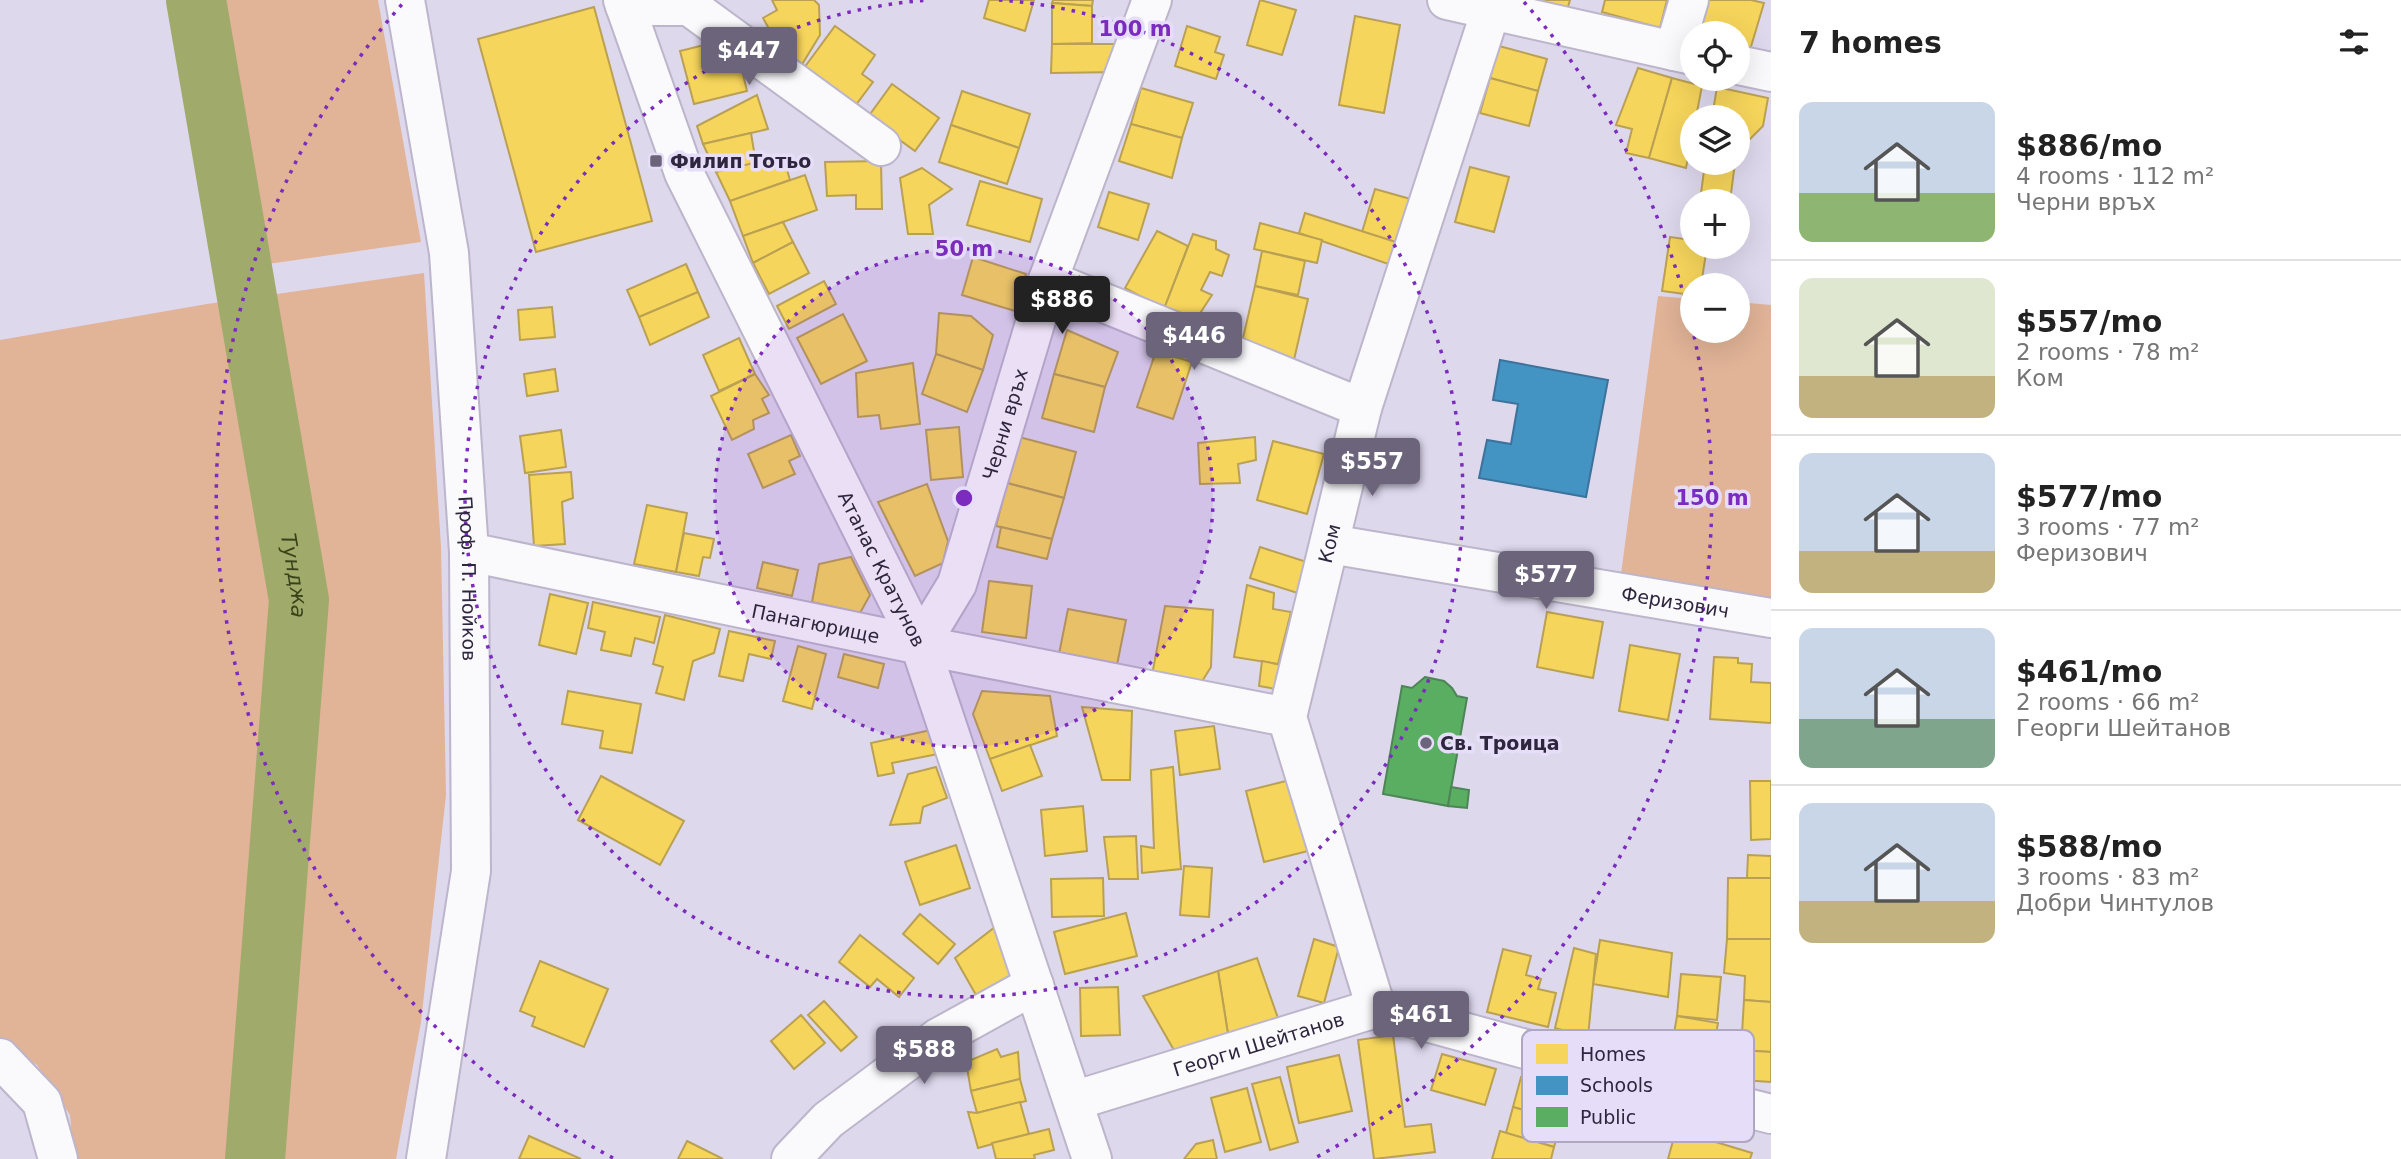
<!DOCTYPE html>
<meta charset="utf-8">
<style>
:root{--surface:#fff;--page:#f2f2f2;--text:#222;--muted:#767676;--line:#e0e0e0;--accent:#6c647b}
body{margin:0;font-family:"DejaVu Sans",sans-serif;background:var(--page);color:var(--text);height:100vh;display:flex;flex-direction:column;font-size:26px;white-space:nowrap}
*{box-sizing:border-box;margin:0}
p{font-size:23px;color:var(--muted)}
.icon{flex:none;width:38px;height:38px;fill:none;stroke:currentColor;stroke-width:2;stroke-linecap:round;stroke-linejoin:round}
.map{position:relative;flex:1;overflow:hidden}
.panel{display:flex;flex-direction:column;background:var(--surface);width:630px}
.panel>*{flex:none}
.buttons{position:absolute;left:1680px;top:21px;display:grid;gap:14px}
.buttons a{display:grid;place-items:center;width:70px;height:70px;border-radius:50%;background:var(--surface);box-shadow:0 7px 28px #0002;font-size:35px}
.price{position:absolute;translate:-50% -60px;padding:0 16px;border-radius:7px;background:var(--accent);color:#fff;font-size:23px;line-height:46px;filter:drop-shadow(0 2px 4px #0008)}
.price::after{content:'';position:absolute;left:50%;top:42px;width:21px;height:16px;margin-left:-10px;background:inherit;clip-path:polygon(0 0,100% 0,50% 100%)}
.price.active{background:#222;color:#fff}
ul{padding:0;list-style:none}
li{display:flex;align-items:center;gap:21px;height:175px;padding:0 28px}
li+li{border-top:2px solid var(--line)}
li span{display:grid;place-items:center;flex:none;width:196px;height:140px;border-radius:14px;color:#555}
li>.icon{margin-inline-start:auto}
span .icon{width:84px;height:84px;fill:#fffc;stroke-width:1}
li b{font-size:30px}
h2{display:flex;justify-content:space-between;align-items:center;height:84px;padding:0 28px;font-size:30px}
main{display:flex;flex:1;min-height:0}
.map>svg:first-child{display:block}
</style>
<main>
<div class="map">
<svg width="1771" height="1159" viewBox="0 0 1771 1159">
<rect width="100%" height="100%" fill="#ded8ed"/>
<g fill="#e1b397">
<path d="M169,0H378L421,242L220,271Z"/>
<path d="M424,273L441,547L446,795L421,1022L396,1159H74L70,1115L37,1065L0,1041V340L207,304Z"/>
<path d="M1658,296L1692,299V331H1738V302L1771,305V600L1621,574Z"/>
</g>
<g fill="#f6d55c" stroke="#baa053" stroke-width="2">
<path d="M772,0H814L819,5L820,35L801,66L783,54L763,18L777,10Z"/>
<path d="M989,0H1034L1025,31L984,18Z"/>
<path d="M1053,0H1093L1092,6L1052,3Z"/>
<path d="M1260,0L1296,10L1282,55L1247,45Z"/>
<path d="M1528,0H1570L1567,10Z"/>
<path d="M1605,0H1667L1660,28L1602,12Z"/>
<path d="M1707,0H1751L1764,3L1750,50L1738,46V33H1698Z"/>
<path d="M1052,3L1092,6V43L1052,44Z"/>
<path d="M594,7L652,221L536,252L478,39Z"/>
<path d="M1355,16L1400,25L1384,113L1339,105Z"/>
<path d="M835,26L875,55L862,74L873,82L855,106L804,68Z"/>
<path d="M1187,26L1220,37L1215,52L1224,55L1216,79L1175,66Z"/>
<path d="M724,40L738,53L747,91L694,104L680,51Z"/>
<path d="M1052,44H1126L1121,72L1051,73Z"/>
<path d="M1499,46L1547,59L1538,91L1490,78Z"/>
<path d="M1638,68L1672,78L1649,158L1626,153L1632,129L1616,125Z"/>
<path d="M1490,78L1538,91L1529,126L1480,113Z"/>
<path d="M1672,78L1702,86L1696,117H1692V137L1686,168L1649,158Z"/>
<path d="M892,84L939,118L915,151L868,117Z"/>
<path d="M1717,87L1768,98L1763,126L1738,151V117H1712Z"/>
<path d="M1141,88L1193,103L1182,138L1131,124Z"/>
<path d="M962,91L1030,114L1019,148L951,125Z"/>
<path d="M757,95L768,129L703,144L697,126Z"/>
<path d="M1131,124L1182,138L1172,178L1119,161Z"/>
<path d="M951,125L1019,148L1007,184L939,162Z"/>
<path d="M751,133L756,163L716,172L703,144Z"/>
<path d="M783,156L790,180L730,201L716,172Z"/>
<path d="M881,161L882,209H856V195L827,196L825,162Z"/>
<path d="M1705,163H1735L1730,201H1700Z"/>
<path d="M1470,167L1509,177L1494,232L1455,222Z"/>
<path d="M922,168L952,189L929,205L933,234H908L900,178Z"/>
<path d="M805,175L817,210L743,236L730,201Z"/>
<path d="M980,181L1042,199L1030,242L967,225Z"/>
<path d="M1375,189L1414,200L1402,244L1362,232Z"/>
<path d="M1109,192L1149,204L1138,240L1098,227Z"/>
<path d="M1305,213L1402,244L1394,266L1299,233Z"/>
<path d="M783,222L793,242L753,263L743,236Z"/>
<path d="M1260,223L1322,240L1317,263L1254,249Z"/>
<path d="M1157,231L1188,246L1164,309L1125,288Z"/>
<path d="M1193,234L1216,241V249L1229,255L1222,276L1210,272L1201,290L1212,295L1193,324L1164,309Z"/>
<path d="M1670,237L1692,240V247H1707L1701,285H1692V295L1662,291Z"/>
<path d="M793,242L809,273L769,294L753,263Z"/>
<path d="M1262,251L1305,261L1298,295L1255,286Z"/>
<path d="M973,257L1026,274L1015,311L962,295Z"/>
<path d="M686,264L698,292L639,317L627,290Z"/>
<path d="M824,281L836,304L789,329L777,306Z"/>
<path d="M1255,286L1308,299L1293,364L1240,351Z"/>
<path d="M698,292L709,317L650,345L639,317Z"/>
<path d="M552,307L555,337L520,340L518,310Z"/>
<path d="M939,313L971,316L993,335L983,370L936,354Z"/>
<path d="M843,314L867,361L821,384L797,338Z"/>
<path d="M1067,330L1118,352L1105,387L1054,374Z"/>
<path d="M739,338L755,374L719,391L703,355Z"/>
<path d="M1156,351L1192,362L1173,419L1137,407Z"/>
<path d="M936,354L983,370L967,412L922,394Z"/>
<path d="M913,363L920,424L881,429L879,415L858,417L856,373Z"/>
<path d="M555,369L558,391L527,396L524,374Z"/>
<path d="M755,374L769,395L762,399L769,413L753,420L754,429L732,440L711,396Z"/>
<path d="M1054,374L1105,387L1094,432L1042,418Z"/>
<path d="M959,427L963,477L931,480L926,430Z"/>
<path d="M561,430L566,467L525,473L520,436Z"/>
<path d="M791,435L800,456L789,461L795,474L763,488L748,454Z"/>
<path d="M1019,437L1076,452L1064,498L1007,483Z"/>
<path d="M1255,437L1256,460L1238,464L1240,483L1200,484L1198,443Z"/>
<path d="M1273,441L1324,454L1307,514L1257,500Z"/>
<path d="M571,472L573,498L562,502L565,544L534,546L529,475Z"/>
<path d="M1007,483L1064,498L1052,539L996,526Z"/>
<path d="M927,484L948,541L943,563L915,576L878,502Z"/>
<path d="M647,505L687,513L676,572L634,564Z"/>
<path d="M1001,527L1052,539L1047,559L997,547Z"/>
<path d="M684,533L714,539L710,558L703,557L699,576L676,572Z"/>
<path d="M1260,547L1316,565L1307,596L1250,578Z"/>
<path d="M851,557L870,595L860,613L812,602L819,564Z"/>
<path d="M763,562L798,570L792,596L757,588Z"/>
<path d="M989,581L1032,586L1026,638L982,632Z"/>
<path d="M1247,585L1274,593L1273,609L1291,612L1278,664L1234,657Z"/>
<path d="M550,594L588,603L576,654L539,645Z"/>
<path d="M593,602L660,617L654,643L635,638L631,656L601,650L605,632L588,628Z"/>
<path d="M1165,606L1213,610L1211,667L1201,683L1152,675Z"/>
<path d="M1068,609L1126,620L1116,670L1058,659Z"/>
<path d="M1547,612L1603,622L1593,678L1537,667Z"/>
<path d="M665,615L720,629L714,653L693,661L684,700L656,693L663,667L653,664Z"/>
<path d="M729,631L775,641L771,659L749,654L743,681L719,676Z"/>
<path d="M1630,645L1680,654L1668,720L1619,711Z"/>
<path d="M798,646L826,654L812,709L783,701Z"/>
<path d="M844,654L884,664L878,688L838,677Z"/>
<path d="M1714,657L1738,658V663L1752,664L1751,682L1771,683V723L1710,719Z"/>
<path d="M1262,661L1291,667L1287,691L1259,686Z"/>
<path d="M568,691L641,704L632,753L600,748L603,731L562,724Z"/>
<path d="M982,691L1050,696L1057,736L990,759L973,714Z"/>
<path d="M1082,707L1132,711L1130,780H1102Z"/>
<path d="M1214,726L1220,769L1180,775L1175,731Z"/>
<path d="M931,730L938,754L892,763L894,773L878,776L871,743Z"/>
<path d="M1030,745L1042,776L1002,791L990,759Z"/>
<path d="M936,767L947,798L923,807L920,823L890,825L908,774Z"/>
<path d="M1173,767L1181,869L1142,873L1141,846L1154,848L1151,770Z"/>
<path d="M601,776L684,821L660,865L578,820Z"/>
<path d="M1294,779L1312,850L1264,862L1246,791Z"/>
<path d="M1750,781H1771V839L1751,840Z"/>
<path d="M1083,806L1087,851L1045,856L1041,810Z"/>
<path d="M1136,836L1138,879H1109L1104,837Z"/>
<path d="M956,845L970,888L920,905L905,862Z"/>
<path d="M1748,855L1771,856V878H1747Z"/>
<path d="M1184,866L1212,868L1209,917L1180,915Z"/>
<path d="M1103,878L1104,916L1052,917L1051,879Z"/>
<path d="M1728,878H1771V939H1727Z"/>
<path d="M1126,913L1137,956L1065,974L1054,932Z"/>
<path d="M920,914L955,944L938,964L903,934Z"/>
<path d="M995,927L1014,980L976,995L955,958Z"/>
<path d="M860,935L914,978L899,997L877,979L870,987L839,962Z"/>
<path d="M1314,939L1339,947L1324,1003L1298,996Z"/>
<path d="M1727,939H1771V1002L1744,1000L1745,976L1724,973Z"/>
<path d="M1600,940L1672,953L1668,997L1593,984Z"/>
<path d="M1574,948L1596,954L1588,1037L1555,1028Z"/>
<path d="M1503,949L1531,956L1526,975L1541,979L1538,989L1556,993L1548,1027L1487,1012Z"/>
<path d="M1257,958L1279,1021L1229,1040L1218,971Z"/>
<path d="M540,961L608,989L584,1047L532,1026L535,1017L520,1011Z"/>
<path d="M1218,971L1229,1040L1179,1059L1143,996Z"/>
<path d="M1681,974L1721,977L1717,1020L1677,1016Z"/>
<path d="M1118,987L1120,1035L1081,1036L1080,988Z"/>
<path d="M1744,1000L1771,1002V1052L1741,1050Z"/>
<path d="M824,1001L857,1037L841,1051L808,1015Z"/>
<path d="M801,1015L825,1043L794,1069L771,1041Z"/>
<path d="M1677,1016L1718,1023L1709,1070L1669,1062Z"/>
<path d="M1393,1035L1405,1127L1431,1124L1435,1152L1374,1159L1358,1040Z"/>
<path d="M997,1049L1001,1057L1018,1052L1020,1079L971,1091L966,1062Z"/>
<path d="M1741,1050L1771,1052V1082L1742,1080Z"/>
<path d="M1442,1054L1496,1069L1485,1105L1431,1090Z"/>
<path d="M1339,1055L1352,1111L1299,1123L1287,1067Z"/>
<path d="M1280,1077L1298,1142L1270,1150L1252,1084Z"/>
<path d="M1521,1077L1559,1089L1551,1118L1513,1107Z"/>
<path d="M1020,1079L1026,1101L977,1113L971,1091Z"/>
<path d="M1247,1088L1261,1142L1225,1152L1211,1098Z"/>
<path d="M1020,1102L1029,1134L978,1148L968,1112L977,1113Z"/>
<path d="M1513,1107L1562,1121L1554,1147L1506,1133Z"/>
<path d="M1049,1129L1054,1150L1034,1155L1035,1159H996L992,1143Z"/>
<path d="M1676,1130L1752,1153L1750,1159H1668Z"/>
<path d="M1500,1131L1554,1147L1551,1159H1492Z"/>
<path d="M529,1136L581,1159H519Z"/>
<path d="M1213,1140L1217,1159H1184L1196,1144Z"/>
<path d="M687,1141L723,1159H678Z"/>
</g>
<path fill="#4393c3" stroke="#3d729b" stroke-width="2" d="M1500,360L1608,380L1586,497L1479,478L1487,440L1511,444L1518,404L1493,400Z"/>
<g fill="#5aae61" stroke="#4d8556" stroke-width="2">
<path d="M1425,677L1444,681L1452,688L1457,696L1467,698L1448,806L1383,794L1402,686L1412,688Z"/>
<path d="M1451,787L1469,790L1467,808L1448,806Z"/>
</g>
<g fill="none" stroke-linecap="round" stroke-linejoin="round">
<path stroke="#a0ab6b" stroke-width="60" id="s1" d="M196,0L299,600L255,1159"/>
<defs>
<g id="minor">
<path id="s2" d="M405,0L449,253L469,552L471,871L426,1159"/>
<path id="s3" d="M623,0L684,173L920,645L1092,1159"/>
<path d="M1447,0L1692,55"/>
<path d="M625,6H689L881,146"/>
<path d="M1674,51L1689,0"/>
<path d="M1738,65L1771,72"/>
<path d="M1048,280L1362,408"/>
<path id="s4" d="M1330,544L1771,618"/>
<path id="s5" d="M469,552L920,645L1287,717"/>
<path id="s6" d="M920,645L957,584L1048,280L1152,0"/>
<path id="s7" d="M1376,1008L1287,717L1362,408L1491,10L1490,0"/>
<path d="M0,1058L42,1102L58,1159"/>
<path id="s8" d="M1073,1101L1376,1008L1660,1086L1771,1114"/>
<path d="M791,1159L828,1120L938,1038L1034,985"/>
</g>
</defs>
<use href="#minor" stroke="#bcb5cb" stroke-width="42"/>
<use href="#minor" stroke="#faf9fc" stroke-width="38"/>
</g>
<circle cx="964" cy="498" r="249" fill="#7b2cbf" fill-opacity=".12"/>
<g fill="none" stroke="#7b2cbf" stroke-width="3.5" stroke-dasharray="3.5 7">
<circle cx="964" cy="498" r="249"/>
<path d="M999 0A499 499 0 1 1 929 0"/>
<path d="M613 1158A748 748 0 0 1 404 2M1524 2A748 748 0 0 1 1691 323M1694 336A748 748 0 0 1 1315 1158"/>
</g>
<g fill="#6c647b" stroke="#e6def9" stroke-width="2.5">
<rect x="649" y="154" width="14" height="14" rx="3.5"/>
<circle cx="1426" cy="743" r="7"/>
</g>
<g text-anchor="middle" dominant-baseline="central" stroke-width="7" stroke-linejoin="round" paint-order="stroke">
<g font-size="19" font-weight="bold" fill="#2e253e" stroke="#e6def9" text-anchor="start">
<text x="670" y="161">Филип Тотьо</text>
<text x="1440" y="743">Св. Троица</text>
</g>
<g font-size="19" fill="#2e253e" stroke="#e6def9">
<text stroke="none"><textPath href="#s6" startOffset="238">Черни връх</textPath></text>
<text stroke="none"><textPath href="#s7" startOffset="483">Ком</textPath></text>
<text stroke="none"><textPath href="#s3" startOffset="626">Атанас Кратунов</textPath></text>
<text stroke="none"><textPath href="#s2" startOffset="583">Проф. П. Нойков</textPath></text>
<text stroke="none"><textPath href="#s4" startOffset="350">Феризович</textPath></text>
<text stroke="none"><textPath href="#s5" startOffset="354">Панагюрище</textPath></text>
<text stroke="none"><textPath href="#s8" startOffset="194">Георги Шейтанов</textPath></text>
</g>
<g font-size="21" font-style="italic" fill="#3a4219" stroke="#e6def9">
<text stroke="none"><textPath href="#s1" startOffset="584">Тунджа</textPath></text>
</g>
</g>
<rect x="1522" y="1030" width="232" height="112" rx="10" fill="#e6def9" stroke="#afa6c1" stroke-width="2"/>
<rect x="1536" y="1044" width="32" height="20" fill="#f6d55c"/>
<rect x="1536" y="1076" width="32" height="19" fill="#4393c3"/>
<rect x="1536" y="1107" width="32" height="20" fill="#5aae61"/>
<g font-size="19" fill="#2e253e">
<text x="1580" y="1061">Homes</text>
<text x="1580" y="1092">Schools</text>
<text x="1580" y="1124">Public</text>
</g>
<circle cx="964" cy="498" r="10" fill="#7b2cbf" stroke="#e6def9" stroke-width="3.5"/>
<g font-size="21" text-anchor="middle" font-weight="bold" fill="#7b2cbf" stroke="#e6def9" stroke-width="7" stroke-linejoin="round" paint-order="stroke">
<text x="1135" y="36">100 m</text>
<text x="964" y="256">50 m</text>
<text x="1712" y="505">150 m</text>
</g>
</svg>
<div class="buttons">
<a><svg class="icon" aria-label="locate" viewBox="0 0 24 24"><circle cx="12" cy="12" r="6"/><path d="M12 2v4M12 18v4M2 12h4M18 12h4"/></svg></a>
<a><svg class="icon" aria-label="layers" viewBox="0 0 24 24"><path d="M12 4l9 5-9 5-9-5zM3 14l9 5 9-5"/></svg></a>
<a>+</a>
<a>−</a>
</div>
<b class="price" style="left:749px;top:87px">$447</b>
<b class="price active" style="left:1062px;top:336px">$886</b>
<b class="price" style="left:1194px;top:372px">$446</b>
<b class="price" style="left:1372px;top:498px">$557</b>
<b class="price" style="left:1546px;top:611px">$577</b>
<b class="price" style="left:1421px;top:1051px">$461</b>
<b class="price" style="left:924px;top:1086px">$588</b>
</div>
<section class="panel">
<h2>7 homes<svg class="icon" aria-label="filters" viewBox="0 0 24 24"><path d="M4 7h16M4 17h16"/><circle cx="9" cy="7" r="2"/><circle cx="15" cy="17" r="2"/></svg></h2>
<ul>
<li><span style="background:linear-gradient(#c9d6e8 65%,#8fb573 0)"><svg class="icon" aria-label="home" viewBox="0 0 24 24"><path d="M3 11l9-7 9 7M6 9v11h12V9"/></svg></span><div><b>$886/mo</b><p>4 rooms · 112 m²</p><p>Черни връх</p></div></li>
<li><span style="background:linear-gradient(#dfe7d0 70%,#c2b280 0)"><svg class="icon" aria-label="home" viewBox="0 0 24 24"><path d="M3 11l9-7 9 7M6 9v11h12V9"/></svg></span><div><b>$557/mo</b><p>2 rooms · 78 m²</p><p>Ком</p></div></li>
<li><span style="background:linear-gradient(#c9d6e8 70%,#c2b280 0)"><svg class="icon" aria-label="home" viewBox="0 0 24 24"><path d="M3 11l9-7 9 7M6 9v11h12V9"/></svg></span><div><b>$577/mo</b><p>3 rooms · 77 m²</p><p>Феризович</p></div></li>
<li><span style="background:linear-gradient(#c9d6e8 65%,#7fa58c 0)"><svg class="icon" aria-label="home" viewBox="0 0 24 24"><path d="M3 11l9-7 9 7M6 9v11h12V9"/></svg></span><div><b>$461/mo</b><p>2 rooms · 66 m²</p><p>Георги Шейтанов</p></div></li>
<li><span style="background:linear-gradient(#c9d6e8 70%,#c2b280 0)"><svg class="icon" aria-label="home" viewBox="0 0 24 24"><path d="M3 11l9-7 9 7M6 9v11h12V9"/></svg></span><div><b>$588/mo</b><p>3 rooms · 83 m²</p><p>Добри Чинтулов</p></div></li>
</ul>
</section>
</main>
